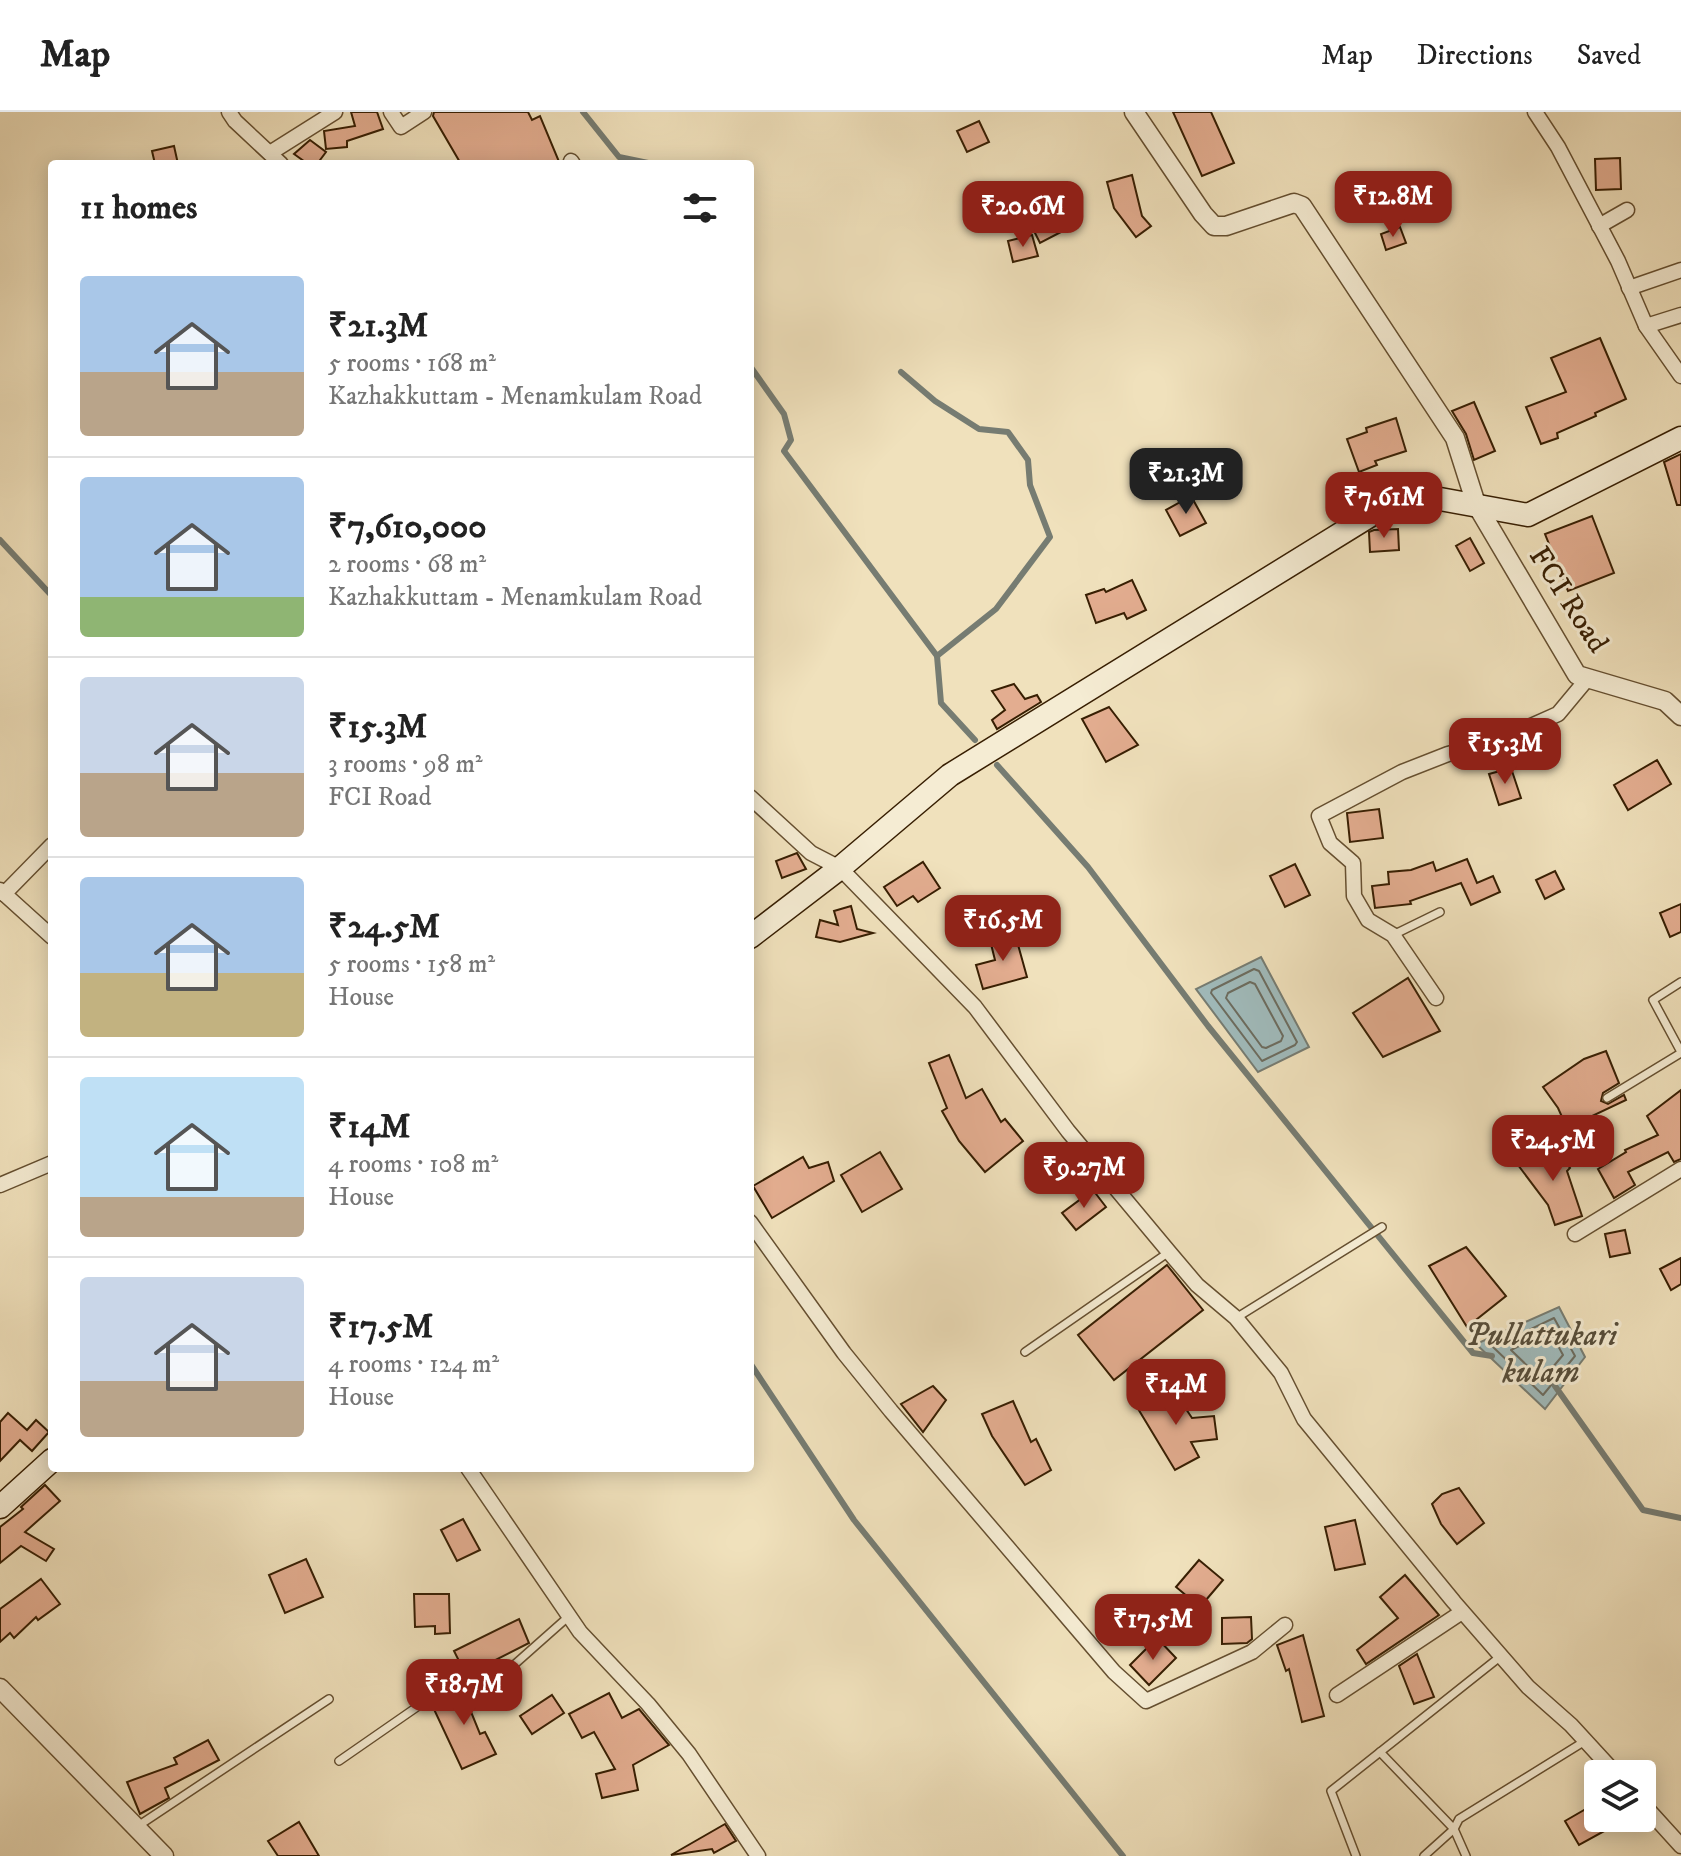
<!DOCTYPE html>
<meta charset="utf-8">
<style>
:root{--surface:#fff;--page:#f6f6f6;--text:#222;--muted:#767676;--line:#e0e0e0;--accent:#8f2418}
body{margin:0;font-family:"IM FELL DW Pica",serif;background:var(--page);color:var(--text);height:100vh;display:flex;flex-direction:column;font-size:30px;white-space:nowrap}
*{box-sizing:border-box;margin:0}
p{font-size:26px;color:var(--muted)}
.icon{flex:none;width:44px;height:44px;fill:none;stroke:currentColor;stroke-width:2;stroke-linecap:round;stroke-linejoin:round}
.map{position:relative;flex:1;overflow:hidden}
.side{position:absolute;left:48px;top:48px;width:706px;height:1312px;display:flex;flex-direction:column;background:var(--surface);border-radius:8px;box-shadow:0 4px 20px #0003}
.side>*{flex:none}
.tools{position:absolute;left:1584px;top:1648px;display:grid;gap:16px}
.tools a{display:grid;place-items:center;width:72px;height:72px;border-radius:8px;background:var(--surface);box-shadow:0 4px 20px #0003;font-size:40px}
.price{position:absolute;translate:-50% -68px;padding:0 18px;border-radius:16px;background:var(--accent);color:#fff;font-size:26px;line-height:52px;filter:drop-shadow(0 2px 4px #0008)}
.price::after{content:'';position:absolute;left:50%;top:48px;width:24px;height:18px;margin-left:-12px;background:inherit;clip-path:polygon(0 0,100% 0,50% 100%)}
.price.current{background:#222;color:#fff}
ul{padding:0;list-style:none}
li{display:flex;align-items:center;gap:24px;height:200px;padding:0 32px}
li+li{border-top:2px solid var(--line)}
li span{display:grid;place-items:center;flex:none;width:224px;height:160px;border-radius:8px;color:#555}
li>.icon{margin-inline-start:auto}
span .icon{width:96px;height:96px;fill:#fffc;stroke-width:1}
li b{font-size:34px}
h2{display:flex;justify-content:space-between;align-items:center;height:96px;padding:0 32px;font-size:34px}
header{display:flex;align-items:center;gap:48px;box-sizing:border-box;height:112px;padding:0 40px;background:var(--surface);border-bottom:2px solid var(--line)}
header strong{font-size:38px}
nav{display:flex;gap:44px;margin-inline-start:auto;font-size:28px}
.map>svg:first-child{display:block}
</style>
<header>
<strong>Map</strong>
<nav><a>Map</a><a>Directions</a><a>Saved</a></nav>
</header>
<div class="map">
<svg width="1681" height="1744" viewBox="0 0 1681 1744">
<rect width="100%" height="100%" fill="#f0e1bc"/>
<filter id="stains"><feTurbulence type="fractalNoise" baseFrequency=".0025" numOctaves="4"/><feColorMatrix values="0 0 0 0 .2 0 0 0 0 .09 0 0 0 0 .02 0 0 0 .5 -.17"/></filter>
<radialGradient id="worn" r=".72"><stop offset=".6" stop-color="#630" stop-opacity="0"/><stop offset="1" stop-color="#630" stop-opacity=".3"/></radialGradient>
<g fill="#a0bbbc" stroke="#767c72" stroke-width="2">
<path d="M1261,845L1309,935L1258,960L1196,877Z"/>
<path d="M1559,1195L1585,1245L1545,1297L1476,1232Z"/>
</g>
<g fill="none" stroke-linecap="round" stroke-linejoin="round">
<g stroke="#6c6c5f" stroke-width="2">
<path d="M1254,857L1259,859L1297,930L1295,933L1262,949L1211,881L1212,878Z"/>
<path d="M1250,870L1255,872L1283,924L1281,929L1266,936L1262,935L1226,886L1228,881Z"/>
<path d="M1554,1206L1575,1244L1543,1283L1493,1235Z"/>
<path d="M1550,1219L1563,1243L1542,1268L1511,1238Z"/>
</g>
<g stroke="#767c72" stroke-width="6">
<path d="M583,0L619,45L653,52"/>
<path d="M750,254L784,302L791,328L784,339L937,544L996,497L1050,425L1030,373L1028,348L1008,320L979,317L935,289L901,260"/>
<path d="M0,428L52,484"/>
<path d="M937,544L941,591L975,628"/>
<path d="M997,653L1088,755L1208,914L1473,1241L1492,1244"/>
<path d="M750,1251L854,1408L1123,1744"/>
<path d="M1555,1274L1643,1398L1681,1406"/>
</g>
</g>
<g fill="#e3ad90" stroke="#371e02" stroke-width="2">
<path d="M351,0H377L383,17L347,29V35L326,37L324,19L355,14Z"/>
<path d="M434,0H528L532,8L540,4L560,52H461L433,4Z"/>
<path d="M1173,0H1211L1234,51L1202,64Z"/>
<path d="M979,9L989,30L967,40L957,19Z"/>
<path d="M310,28L326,40L317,52H308L294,42Z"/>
<path d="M174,34L178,52H155L152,39Z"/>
<path d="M1620,46L1621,77L1596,78L1595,47Z"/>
<path d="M1132,63L1142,104L1151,114L1136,125L1114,96L1107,70Z"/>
<path d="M1053,103L1061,120L1040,131L1031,113Z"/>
<path d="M1400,115L1406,131L1386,138L1381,122Z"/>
<path d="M1032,123L1038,144L1013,150L1008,129Z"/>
<path d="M1600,226L1626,287L1595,301L1596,304L1557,321L1558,326L1541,332L1526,295L1566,280L1551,246Z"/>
<path d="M1474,290L1495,339L1474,348L1466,322L1452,299Z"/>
<path d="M1396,306L1406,339L1375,349L1377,353L1359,360L1347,327L1367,320L1366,316Z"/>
<path d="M1681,342V393H1677L1664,350Z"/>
<path d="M1191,384L1206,411L1180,424L1166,398Z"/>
<path d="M1592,404L1614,461L1568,479L1545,422Z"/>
<path d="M1398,417L1399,438L1370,440L1369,420L1374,418Z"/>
<path d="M1470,426L1484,451L1470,459L1456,434Z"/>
<path d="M1132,468L1146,498L1127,507L1124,501L1096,511L1086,483L1104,477L1106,480Z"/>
<path d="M1014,572L1025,587L1037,583L1041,590L997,617L992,608L1005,598L992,579Z"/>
<path d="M1109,595L1138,633L1106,650L1082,607Z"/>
<path d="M1657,648L1671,672L1628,698L1614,673Z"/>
<path d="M1511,656L1521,686L1499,693L1489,662Z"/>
<path d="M1379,697L1383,726L1350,730L1347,701Z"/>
<path d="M797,741L806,757L782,766L776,749Z"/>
<path d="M1467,747L1477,771L1493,764L1500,780L1471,793L1461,771L1410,789L1411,792L1375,796L1372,774L1389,772L1388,760L1411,758L1433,750L1436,759Z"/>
<path d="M923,750L940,776L918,790L913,784L897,794L884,775Z"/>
<path d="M1295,752L1310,783L1285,795L1270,764Z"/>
<path d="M1555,759L1564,777L1545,787L1536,768Z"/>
<path d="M1681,792V820L1670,825L1660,801Z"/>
<path d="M851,794L857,817L873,821L840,830L816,825L820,808L838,813L834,799Z"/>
<path d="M1015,822L1027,865L983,877L976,853L995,848L990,828Z"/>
<path d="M1408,866L1440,919L1383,945L1353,901Z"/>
<path d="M1606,939L1619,971L1603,981L1601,989L1608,992L1624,983L1626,988L1567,1016L1558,996L1543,975L1584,947Z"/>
<path d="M949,943L966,986L982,977L1001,1010L1005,1007L1023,1029L985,1060L959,1029L942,999L947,996L929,951Z"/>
<path d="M1681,978V1047L1674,1050L1668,1040L1628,1060L1635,1073L1614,1086L1598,1057L1626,1040L1625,1038L1658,1023L1647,1004Z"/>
<path d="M1550,1030L1570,1056L1567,1059L1582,1104L1555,1113L1548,1093L1518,1053Z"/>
<path d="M880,1040L902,1077L862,1100L841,1063Z"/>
<path d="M803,1045L809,1056L828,1050L834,1069L772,1106L753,1074Z"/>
<path d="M1093,1078L1106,1095L1076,1118L1062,1101Z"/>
<path d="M1625,1118L1630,1141L1610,1145L1605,1122Z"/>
<path d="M1466,1135L1506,1184L1467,1215L1429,1154Z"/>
<path d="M1681,1146V1172L1671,1178L1660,1157Z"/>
<path d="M1167,1153L1203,1198L1114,1268L1078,1223Z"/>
<path d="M1170,1273L1192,1306L1214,1304L1217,1327L1191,1330L1199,1345L1175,1358L1137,1295Z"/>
<path d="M933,1274L946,1288L923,1320L901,1292Z"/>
<path d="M1013,1289L1031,1330L1036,1327L1051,1358L1025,1373L992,1324L982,1302Z"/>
<path d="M8,1301L27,1318L36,1308L49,1320L32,1339L20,1328L0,1349V1310Z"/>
<path d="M45,1373L60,1389L25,1420L54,1437L46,1449L21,1434L0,1451V1415L23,1397L21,1395Z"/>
<path d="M1459,1376L1484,1411L1457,1432L1441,1412L1432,1392L1442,1382Z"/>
<path d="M463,1407L480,1438L457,1449L441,1418Z"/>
<path d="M1355,1408L1365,1452L1335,1458L1325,1415Z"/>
<path d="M306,1447L323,1485L285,1501L269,1463Z"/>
<path d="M1199,1448L1223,1468L1200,1495L1176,1475Z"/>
<path d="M1405,1463L1439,1503L1366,1552L1357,1538L1398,1506L1380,1485Z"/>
<path d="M41,1467L60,1492L38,1508L36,1505L14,1526L10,1521L0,1530V1497Z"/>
<path d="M414,1482H449L450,1521L435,1522V1514L415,1515Z"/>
<path d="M1251,1505L1252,1527L1247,1531L1222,1532V1506Z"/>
<path d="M519,1507L529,1531L466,1563L454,1539Z"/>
<path d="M1303,1523L1324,1604L1302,1610L1289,1557L1286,1559L1277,1533Z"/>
<path d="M1157,1526L1176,1546L1149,1573L1130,1553Z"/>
<path d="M1417,1542L1434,1585L1414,1592L1399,1554Z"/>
<path d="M479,1572L487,1586L469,1595L480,1622L485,1620L496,1642L462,1657L432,1593Z"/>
<path d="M609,1581L622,1606L639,1597L669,1633L633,1653L638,1678L602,1686L596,1662L615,1657L594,1620L582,1626L569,1602Z"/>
<path d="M552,1583L564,1601L532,1622L520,1604Z"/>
<path d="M208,1628L219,1648L165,1676L169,1686L140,1702L127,1670L177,1652L174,1646Z"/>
<path d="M1598,1690V1706H1628L1579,1733L1565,1709Z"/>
<path d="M299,1710L319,1744H278L268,1729Z"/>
<path d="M725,1712L736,1729L714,1741L712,1737L671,1743Z"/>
</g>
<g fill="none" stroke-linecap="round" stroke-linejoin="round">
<defs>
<g id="service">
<path d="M1393,823L1440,800"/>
<path d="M1681,870L1653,888L1681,940"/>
<path d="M1607,986L1681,941"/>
<path d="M1236,1206L1382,1115"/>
<path d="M1025,1240L1169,1140"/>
<path d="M1380,1640L1454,1717L1424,1744"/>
<path d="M339,1649L440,1579L515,1552L568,1505"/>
<path d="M138,1714L329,1587"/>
<path d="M1356,1744L1331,1679L1501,1544"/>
<path d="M1466,1744L1454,1717L1459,1707L1585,1629"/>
</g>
<g id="minor">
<path d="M229,0L235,9L281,52"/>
<path d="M391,0L401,15L424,0"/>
<path d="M1535,0L1558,35L1618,149L1646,214L1681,264"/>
<path d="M270,41L335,0"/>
<path d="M571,49L573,52"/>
<path d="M1599,114L1627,98"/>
<path d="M1629,176L1681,158"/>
<path d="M1646,214L1681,203"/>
<path d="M750,685L811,741L840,756L975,895L1068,1019L1169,1140L1197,1173L1236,1206L1281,1261L1304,1307L1454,1490L1528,1575L1571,1613L1616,1662"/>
<path d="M0,778L52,825"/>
<path d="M4,782L52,733"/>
<path d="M1436,886L1393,823L1368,808L1354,784L1353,751L1330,731L1319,704L1402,660L1448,642L1495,630L1558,602L1588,566"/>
<path d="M0,1073L52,1051"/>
<path d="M750,1110L844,1241L891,1299L1114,1560L1146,1589L1252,1540L1285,1513"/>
<path d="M1575,1122L1681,1057"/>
<path d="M468,1356L580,1520L648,1592L689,1642L758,1744"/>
<path d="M1337,1583L1462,1500"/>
<path d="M1642,1691L1681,1734"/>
</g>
<g id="tertiary">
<path d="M1134,0L1203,102L1214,114H1226L1294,91L1302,94L1455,326L1476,392L1577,563L1665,589L1681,604"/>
<path d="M0,1576L164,1744"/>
</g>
<g id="secondary">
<path d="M750,825L840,756L950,663L1371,403L1429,385L1528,403L1681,326"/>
<path d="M0,1395L52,1348"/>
</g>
</defs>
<use href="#service" stroke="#654f30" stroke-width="10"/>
<use href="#minor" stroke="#654f30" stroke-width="17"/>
<use href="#tertiary" stroke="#654f30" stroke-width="21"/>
<use href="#secondary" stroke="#371e02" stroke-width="25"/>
<use href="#service" stroke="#f5ecd3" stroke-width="7"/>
<use href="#minor" stroke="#f5ecd3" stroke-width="14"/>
<use href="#tertiary" stroke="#f5ecd3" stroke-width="18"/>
<use href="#secondary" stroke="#f5ecd3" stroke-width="22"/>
</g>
<g text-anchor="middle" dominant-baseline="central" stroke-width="6" stroke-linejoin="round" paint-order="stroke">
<g font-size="30" fill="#371e02" stroke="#f5ecd3">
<text transform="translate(1568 488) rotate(57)">FCI Road</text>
</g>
<g font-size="32" font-style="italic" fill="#564d3a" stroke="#f5ecd3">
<text x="1541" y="1224">Pullattukari<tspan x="1541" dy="37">kulam</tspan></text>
</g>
</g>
<rect width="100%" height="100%" filter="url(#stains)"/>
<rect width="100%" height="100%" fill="url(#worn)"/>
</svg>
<div class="tools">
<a><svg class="icon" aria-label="layers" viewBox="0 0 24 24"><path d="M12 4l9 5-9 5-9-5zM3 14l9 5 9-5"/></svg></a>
</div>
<b class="price" style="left:1393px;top:127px">₹12.8M</b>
<b class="price" style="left:1023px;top:137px">₹20.6M</b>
<b class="price current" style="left:1186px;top:404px">₹21.3M</b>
<b class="price" style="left:1384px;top:428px">₹7.61M</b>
<b class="price" style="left:1505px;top:674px">₹15.3M</b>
<b class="price" style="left:1003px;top:851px">₹16.5M</b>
<b class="price" style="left:1553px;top:1071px">₹24.5M</b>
<b class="price" style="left:1084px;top:1098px">₹9.27M</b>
<b class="price" style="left:1176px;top:1315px">₹14M</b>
<b class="price" style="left:1153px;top:1550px">₹17.5M</b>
<b class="price" style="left:464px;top:1615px">₹18.7M</b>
<section class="side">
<h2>11 homes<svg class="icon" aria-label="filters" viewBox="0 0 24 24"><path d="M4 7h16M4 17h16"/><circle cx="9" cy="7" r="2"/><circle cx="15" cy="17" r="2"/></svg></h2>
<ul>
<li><span style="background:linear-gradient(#a9c7e8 60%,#b9a48a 0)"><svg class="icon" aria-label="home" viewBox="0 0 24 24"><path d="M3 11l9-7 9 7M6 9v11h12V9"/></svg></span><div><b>₹21.3M</b><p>5 rooms · 168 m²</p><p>Kazhakkuttam - Menamkulam Road</p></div></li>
<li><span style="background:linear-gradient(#a9c7e8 75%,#8fb573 0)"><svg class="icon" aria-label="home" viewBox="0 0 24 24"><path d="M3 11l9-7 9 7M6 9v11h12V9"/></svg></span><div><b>₹7,610,000</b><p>2 rooms · 68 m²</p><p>Kazhakkuttam - Menamkulam Road</p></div></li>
<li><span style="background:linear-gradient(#c9d6e8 60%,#b9a48a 0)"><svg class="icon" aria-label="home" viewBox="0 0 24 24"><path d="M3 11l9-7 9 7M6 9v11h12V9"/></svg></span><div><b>₹15.3M</b><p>3 rooms · 98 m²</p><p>FCI Road</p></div></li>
<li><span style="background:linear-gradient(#a9c7e8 60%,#c2b280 0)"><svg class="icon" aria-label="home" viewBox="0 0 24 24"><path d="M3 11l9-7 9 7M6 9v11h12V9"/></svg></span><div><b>₹24.5M</b><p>5 rooms · 158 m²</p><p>House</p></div></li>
<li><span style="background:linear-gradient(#bfe0f5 75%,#b9a48a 0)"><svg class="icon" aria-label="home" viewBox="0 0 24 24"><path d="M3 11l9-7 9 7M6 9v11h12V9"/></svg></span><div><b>₹14M</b><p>4 rooms · 108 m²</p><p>House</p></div></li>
<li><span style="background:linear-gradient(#c9d6e8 65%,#b9a48a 0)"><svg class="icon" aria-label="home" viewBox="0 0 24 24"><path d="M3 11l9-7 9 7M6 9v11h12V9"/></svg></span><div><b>₹17.5M</b><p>4 rooms · 124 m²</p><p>House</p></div></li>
</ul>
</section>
</div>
